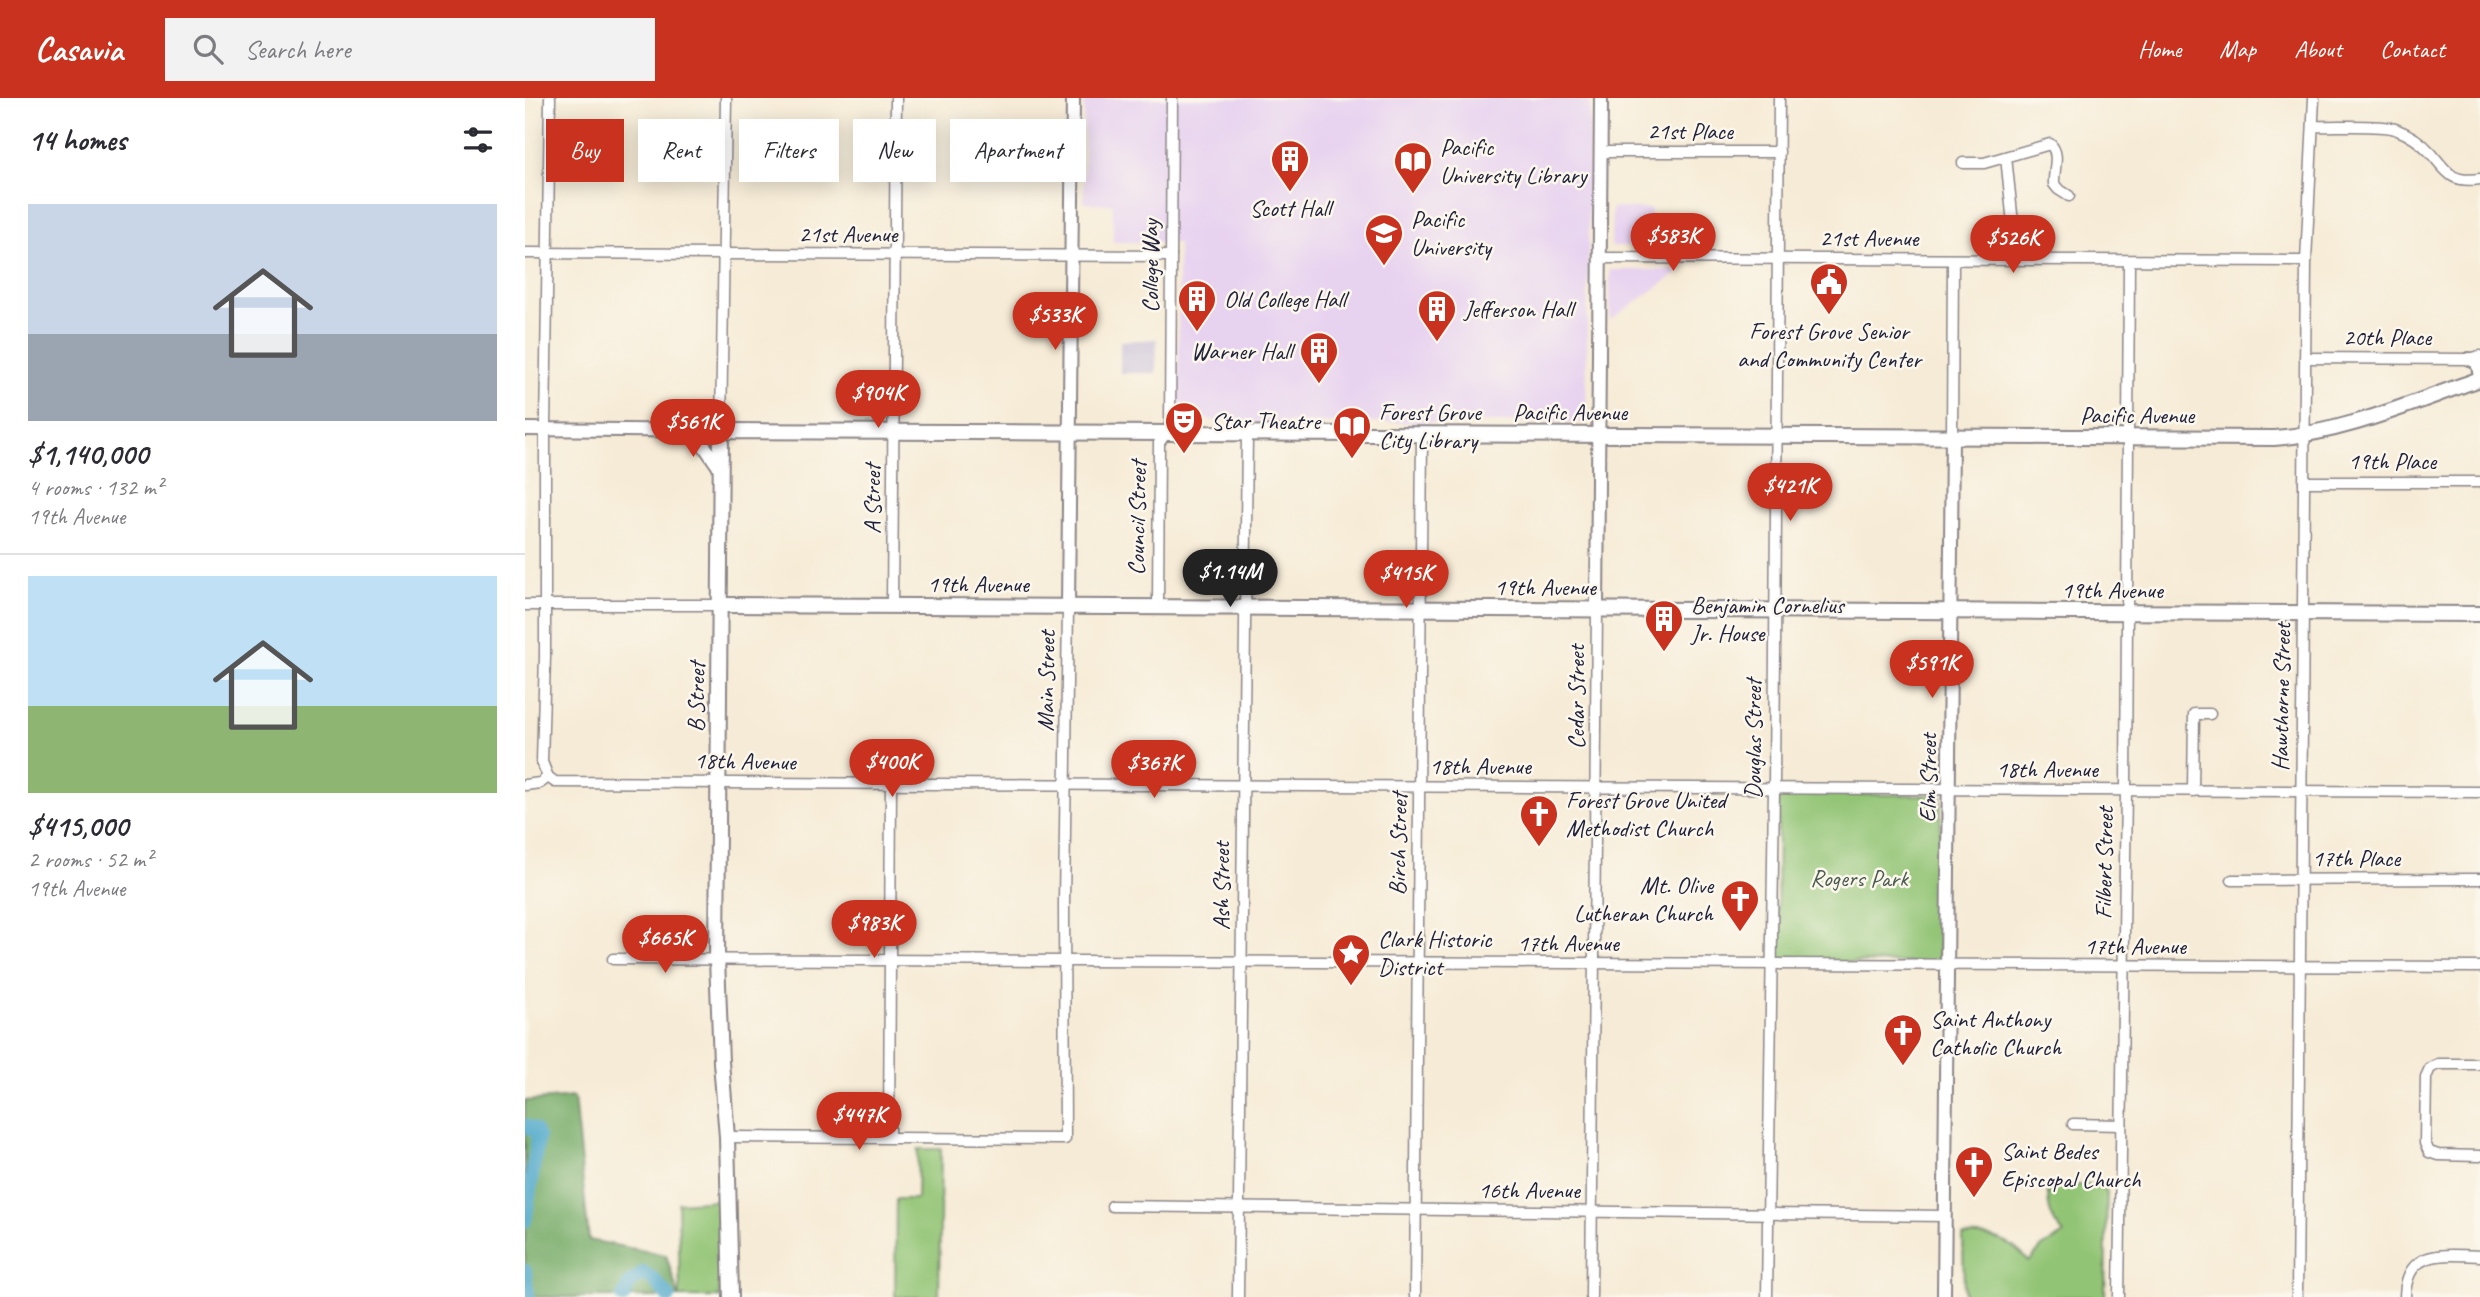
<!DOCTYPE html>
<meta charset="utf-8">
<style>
:root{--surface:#fff;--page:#f2f2f3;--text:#2b2b33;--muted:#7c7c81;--line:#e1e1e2;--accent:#c8321e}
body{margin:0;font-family:Caveat,sans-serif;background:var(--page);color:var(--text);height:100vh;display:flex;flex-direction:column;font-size:26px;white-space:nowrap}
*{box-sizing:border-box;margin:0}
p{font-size:23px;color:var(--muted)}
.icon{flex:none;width:38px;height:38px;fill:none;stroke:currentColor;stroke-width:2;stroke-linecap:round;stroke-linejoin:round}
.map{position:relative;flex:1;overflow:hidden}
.drawer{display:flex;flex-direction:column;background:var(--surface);width:525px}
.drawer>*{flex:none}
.top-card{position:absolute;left:21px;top:21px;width:665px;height:63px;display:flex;gap:14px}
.price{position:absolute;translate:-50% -60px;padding:0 16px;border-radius:24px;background:var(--accent);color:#fff;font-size:23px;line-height:46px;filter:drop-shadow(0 2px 4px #0008)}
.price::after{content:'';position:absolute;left:50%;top:42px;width:21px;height:16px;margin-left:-10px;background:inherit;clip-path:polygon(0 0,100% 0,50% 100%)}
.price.on{background:#222;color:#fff}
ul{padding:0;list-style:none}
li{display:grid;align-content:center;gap:14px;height:371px;padding:0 28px}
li+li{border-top:2px solid var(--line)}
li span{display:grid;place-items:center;height:217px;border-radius:0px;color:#555}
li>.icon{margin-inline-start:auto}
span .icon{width:126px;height:126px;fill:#fffc;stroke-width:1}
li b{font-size:30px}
h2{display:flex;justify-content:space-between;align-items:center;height:84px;padding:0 28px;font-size:30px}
.tag{padding:0 24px;border-radius:0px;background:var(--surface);box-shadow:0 4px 18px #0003;font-size:24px;line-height:63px}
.tag.on{background:var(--accent);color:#fff}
header{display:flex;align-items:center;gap:42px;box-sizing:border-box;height:98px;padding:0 35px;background:var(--accent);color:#fff}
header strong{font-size:33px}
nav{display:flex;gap:38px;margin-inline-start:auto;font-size:24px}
.search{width:490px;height:63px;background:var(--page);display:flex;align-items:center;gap:18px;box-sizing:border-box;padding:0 24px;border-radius:0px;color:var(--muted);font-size:26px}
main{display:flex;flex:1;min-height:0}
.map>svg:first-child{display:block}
</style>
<header>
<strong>Casavia</strong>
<div class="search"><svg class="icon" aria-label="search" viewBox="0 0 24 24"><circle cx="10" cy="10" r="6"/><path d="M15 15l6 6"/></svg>Search here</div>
<nav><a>Home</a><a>Map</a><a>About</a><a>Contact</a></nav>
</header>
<main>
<section class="drawer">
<h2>14 homes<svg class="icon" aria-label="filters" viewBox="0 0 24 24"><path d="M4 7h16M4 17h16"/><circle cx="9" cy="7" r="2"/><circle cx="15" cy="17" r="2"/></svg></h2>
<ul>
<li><span style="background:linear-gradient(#c9d6e8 60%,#9aa5b1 0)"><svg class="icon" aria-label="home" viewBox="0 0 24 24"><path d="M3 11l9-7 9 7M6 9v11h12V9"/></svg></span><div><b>$1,140,000</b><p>4 rooms · 132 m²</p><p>19th Avenue</p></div></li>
<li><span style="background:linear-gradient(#bfe0f5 60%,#8fb573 0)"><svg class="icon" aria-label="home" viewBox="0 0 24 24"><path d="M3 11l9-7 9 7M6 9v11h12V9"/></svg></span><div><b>$415,000</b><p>2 rooms · 52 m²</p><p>19th Avenue</p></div></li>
</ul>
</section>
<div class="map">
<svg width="1955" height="1199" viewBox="0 0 1955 1199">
<rect width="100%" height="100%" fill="#fbf7ec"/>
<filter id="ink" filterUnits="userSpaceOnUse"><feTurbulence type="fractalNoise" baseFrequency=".0143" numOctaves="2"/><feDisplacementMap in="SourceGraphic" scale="14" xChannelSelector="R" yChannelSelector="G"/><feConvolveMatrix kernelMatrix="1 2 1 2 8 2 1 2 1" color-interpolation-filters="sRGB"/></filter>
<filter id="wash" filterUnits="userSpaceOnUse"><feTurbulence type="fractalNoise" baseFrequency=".00686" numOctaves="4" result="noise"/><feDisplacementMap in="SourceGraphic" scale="28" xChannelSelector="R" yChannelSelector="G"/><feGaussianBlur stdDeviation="1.57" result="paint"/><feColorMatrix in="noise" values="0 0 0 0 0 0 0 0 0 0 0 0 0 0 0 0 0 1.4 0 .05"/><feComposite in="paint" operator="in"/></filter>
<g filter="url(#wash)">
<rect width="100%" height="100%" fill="#f6ebd6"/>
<g fill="#e7d2f0">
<path d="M559,0H1065L1061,324L723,325L654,319L653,145L588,144V106L559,105Z"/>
<path d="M1087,110L1126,111L1125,148H1086Z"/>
<path d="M1085,172H1157L1085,222Z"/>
</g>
<path fill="#c8bfd8" d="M632,241L631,275H595V243Z"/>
<g fill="#92c474" stroke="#5a7358" stroke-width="2">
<path d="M1253,696L1416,697L1414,865L1252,864Z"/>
<path d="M393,1051H416L414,1199H370L371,1101H392Z"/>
<path d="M1523,1087H1577L1582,1094L1580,1199H1439L1438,1138C1466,1136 1486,1142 1504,1164L1517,1149L1539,1136C1525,1122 1522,1107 1523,1087Z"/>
<path d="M193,1102L195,1199H155L153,1105Z"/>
</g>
<path fill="#75aa66" stroke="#4c6650" stroke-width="2" d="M49,999L64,1142L141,1157L154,1199H0V1003Z"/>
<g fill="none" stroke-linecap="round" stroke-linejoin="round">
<g stroke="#4ea7cb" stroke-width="14">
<path d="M0,1028L9,1031L13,1039L0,1123"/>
<path d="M0,1173L3,1199"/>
<path d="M98,1199L105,1185L118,1175L128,1181L144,1199"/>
</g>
</g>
</g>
<g filter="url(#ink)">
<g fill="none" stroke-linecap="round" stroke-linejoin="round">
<defs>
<g id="minor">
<path d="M1789,28C1807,29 1855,26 1870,31C1884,36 1896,44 1906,55C1923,75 1926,85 1955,81"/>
<path d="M1076,54H1254"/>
<path d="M1481,59L1489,135V162"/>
<path d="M1438,65H1459L1525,46C1536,56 1528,72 1529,86L1533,91L1544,98"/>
<path d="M0,155L646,158"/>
<path d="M1075,160L1781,163"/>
<path d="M1780,260L1944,261L1955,258"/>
<path d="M196,333L201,0"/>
<path d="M1427,339L1428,162"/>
<path d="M1779,384H1955"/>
<path d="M0,507H195"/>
<path d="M367,508L371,0"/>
<path d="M633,509L634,345L645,329L647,0"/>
<path d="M23,679L30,684L1955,694"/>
<path d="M23,679L17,664L20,558V331L25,0"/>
<path d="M0,687L15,685L23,679"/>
<path d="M1668,693L1669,616H1685"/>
<path d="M1707,782L1955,781"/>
<path d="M88,861L1955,869"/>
<path d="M1955,966H1913L1905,970L1901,979L1900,1045L1904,1054L1913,1057L1955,1058"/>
<path d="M1548,1026L1596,1027"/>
<path d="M202,1039L540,1041L539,806L543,509"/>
<path d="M364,1039L366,685"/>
<path d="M587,1108L1420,1118"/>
<path d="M713,1199L722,335"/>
<path d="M890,1199L897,336"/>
<path d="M1066,1199L1072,512"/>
<path d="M1242,1199L1249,690L1254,0"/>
<path d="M1594,1199L1601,692L1604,163"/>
<path d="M1772,1199L1781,163L1789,0"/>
<path d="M1880,1199C1881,1150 1918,1157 1955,1158"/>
</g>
<g id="tertiary">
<path d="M1944,261L1952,264L1955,278"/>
<path d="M543,509L548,0"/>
<path d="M1072,512L1076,0"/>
<path d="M1419,1199L1427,339"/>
</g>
<g id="secondary">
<path d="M0,331L196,333"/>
<path d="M159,334L178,346L196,372"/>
</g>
<g id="primary">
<path d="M195,507L1955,516"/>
<path d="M206,1199L202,1039L196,964L192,861L196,333L1749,340C1820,335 1888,304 1955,281"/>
</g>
</defs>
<use href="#minor" stroke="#8c8688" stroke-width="13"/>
<use href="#tertiary" stroke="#8c8688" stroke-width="16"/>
<use href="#secondary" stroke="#8c8688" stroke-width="16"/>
<use href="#primary" stroke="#8c8688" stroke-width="18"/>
<use href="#minor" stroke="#fff" stroke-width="10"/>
<use href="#tertiary" stroke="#fff" stroke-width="12"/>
<use href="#secondary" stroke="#fff" stroke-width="12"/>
<use href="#primary" stroke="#fff" stroke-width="14"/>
</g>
</g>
<defs>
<symbol id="building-pin" viewBox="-11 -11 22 30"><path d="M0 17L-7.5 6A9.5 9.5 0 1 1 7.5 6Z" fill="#c8321e" stroke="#fbf7ec"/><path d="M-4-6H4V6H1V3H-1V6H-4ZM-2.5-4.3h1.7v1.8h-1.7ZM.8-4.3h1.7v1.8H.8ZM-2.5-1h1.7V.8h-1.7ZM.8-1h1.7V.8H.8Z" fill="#fff"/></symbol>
<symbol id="library-pin" viewBox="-11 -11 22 30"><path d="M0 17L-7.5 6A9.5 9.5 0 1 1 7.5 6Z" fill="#c8321e" stroke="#fbf7ec"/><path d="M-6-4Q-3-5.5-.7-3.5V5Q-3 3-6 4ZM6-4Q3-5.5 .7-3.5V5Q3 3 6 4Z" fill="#fff"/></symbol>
<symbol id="university-pin" viewBox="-11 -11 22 30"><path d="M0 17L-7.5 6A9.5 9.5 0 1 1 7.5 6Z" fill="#c8321e" stroke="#fbf7ec"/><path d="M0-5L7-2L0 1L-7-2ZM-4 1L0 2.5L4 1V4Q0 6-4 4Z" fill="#fff"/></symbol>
<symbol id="civic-pin" viewBox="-11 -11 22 30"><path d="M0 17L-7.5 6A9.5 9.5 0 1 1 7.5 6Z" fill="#c8321e" stroke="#fbf7ec"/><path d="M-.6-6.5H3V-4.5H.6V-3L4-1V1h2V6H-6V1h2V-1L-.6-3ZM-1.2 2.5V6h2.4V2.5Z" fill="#fff"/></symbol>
<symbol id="theatre-pin" viewBox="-11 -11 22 30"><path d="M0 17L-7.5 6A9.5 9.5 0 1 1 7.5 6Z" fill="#c8321e" stroke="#fbf7ec"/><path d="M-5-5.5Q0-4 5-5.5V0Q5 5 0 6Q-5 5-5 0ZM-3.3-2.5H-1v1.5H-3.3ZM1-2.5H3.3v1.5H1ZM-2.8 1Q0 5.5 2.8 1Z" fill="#fff"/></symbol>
<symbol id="church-pin" viewBox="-11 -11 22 30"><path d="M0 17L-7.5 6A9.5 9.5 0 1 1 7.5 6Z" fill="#c8321e" stroke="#fbf7ec"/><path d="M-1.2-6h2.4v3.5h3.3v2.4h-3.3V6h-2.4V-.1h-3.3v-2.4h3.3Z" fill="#fff"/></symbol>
<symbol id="sight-pin" viewBox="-11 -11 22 30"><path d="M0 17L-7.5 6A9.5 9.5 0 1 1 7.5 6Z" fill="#c8321e" stroke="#fbf7ec"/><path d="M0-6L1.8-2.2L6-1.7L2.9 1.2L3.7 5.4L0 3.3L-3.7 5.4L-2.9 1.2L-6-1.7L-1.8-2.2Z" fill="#fff"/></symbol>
</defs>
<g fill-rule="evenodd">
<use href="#building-pin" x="743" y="39" width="44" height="60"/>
<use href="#library-pin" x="866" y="41" width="44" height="60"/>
<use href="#university-pin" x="837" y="113" width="44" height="60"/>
<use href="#civic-pin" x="1282" y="162" width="44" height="60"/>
<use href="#building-pin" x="650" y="179" width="44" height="60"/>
<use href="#building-pin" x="890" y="189" width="44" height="60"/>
<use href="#building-pin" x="772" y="231" width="44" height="60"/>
<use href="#theatre-pin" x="637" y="301" width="44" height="60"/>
<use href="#library-pin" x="805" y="306" width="44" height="60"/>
<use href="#building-pin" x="1117" y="499" width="44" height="60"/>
<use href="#church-pin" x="992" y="694" width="44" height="60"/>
<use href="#church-pin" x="1193" y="779" width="44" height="60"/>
<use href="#sight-pin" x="804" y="833" width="44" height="60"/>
<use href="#church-pin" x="1356" y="913" width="44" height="60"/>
<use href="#church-pin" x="1427" y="1045" width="44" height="60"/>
</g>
<g text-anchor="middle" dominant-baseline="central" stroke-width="5" stroke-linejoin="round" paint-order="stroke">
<g font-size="24" fill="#22223b" stroke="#fbf7ec">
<text x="1165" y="33">21st Place</text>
<text x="323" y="136">21st Avenue</text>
<text x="1344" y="140">21st Avenue</text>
<text transform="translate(625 168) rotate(-90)">College Way</text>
<text x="1862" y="239">20th Place</text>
<text x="1045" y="314">Pacific Avenue</text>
<text x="1612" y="317">Pacific Avenue</text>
<text x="1867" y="363">19th Place</text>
<text transform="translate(347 401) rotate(-90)">A Street</text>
<text transform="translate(612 420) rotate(-89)">Council Street</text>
<text x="453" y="486">19th Avenue</text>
<text x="1020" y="489">19th Avenue</text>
<text x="1587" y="492">19th Avenue</text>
<text transform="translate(521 583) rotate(-89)">Main Street</text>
<text transform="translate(171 599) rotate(-89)">B Street</text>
<text transform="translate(1051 599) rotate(-90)">Cedar Street</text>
<text transform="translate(1756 599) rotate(-89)">Hawthorne Street</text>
<text transform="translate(1228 641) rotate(-90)">Douglas Street</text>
<text transform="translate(220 663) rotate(1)">18th Avenue</text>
<text x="955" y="668">18th Avenue</text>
<text x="1522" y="671">18th Avenue</text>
<text transform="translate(1403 680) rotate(-90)">Elm Street</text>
<text transform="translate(873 746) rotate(-89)">Birch Street</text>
<text x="1831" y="760">17th Place</text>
<text transform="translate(1579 765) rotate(-89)">Filbert Street</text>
<text transform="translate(696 788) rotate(-90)">Ash Street</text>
<text x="1043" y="845">17th Avenue</text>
<text x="1610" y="848">17th Avenue</text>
<text x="1004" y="1092">16th Avenue</text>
</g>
<g font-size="24" fill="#22223b" stroke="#fbf7ec" text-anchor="start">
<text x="915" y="49">Pacific<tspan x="915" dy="28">University Library</tspan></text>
<text x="765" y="110" text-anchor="middle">Scott Hall</text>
<text x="886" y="121">Pacific<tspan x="886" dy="28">University</tspan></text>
<text x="699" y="201">Old College Hall</text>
<text x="939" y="211">Jefferson Hall</text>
<text x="1304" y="233" text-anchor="middle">Forest Grove Senior<tspan x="1304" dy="28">and Community Center</tspan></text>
<text x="767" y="253" text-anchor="end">Warner Hall</text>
<text x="854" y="314">Forest Grove<tspan x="854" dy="28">City Library</tspan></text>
<text x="686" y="323">Star Theatre</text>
<text x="1166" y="507">Benjamin Cornelius<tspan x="1166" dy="28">Jr. House</tspan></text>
<text x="1041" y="702">Forest Grove United<tspan x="1041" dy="28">Methodist Church</tspan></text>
<text x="1188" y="787" text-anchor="end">Mt. Olive<tspan x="1188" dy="28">Lutheran Church</tspan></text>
<text x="853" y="841">Clark Historic<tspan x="853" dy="28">District</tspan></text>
<text x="1405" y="921">Saint Anthony<tspan x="1405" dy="28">Catholic Church</tspan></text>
<text x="1476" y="1053">Saint Bedes<tspan x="1476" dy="28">Episcopal Church</tspan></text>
</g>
<g font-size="24" fill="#495b4f" stroke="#fbf7ec">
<text x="1334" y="780">Rogers Park</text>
</g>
</g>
</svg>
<b class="price" style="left:1148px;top:175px">$583K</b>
<b class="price" style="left:1488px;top:177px">$526K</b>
<b class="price" style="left:530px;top:254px">$533K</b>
<b class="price" style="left:353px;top:332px">$904K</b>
<b class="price" style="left:168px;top:361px">$561K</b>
<b class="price" style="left:1265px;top:425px">$421K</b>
<b class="price on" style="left:705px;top:511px">$1.14M</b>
<b class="price" style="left:881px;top:512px">$415K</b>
<b class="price" style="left:1407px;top:602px">$591K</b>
<b class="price" style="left:367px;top:701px">$400K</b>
<b class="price" style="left:629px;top:702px">$367K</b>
<b class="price" style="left:349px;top:862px">$983K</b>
<b class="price" style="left:140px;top:877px">$665K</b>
<b class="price" style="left:334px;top:1054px">$447K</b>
<div class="top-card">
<a class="tag on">Buy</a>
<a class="tag">Rent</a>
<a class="tag">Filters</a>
<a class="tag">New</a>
<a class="tag">Apartment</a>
</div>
</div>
</main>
